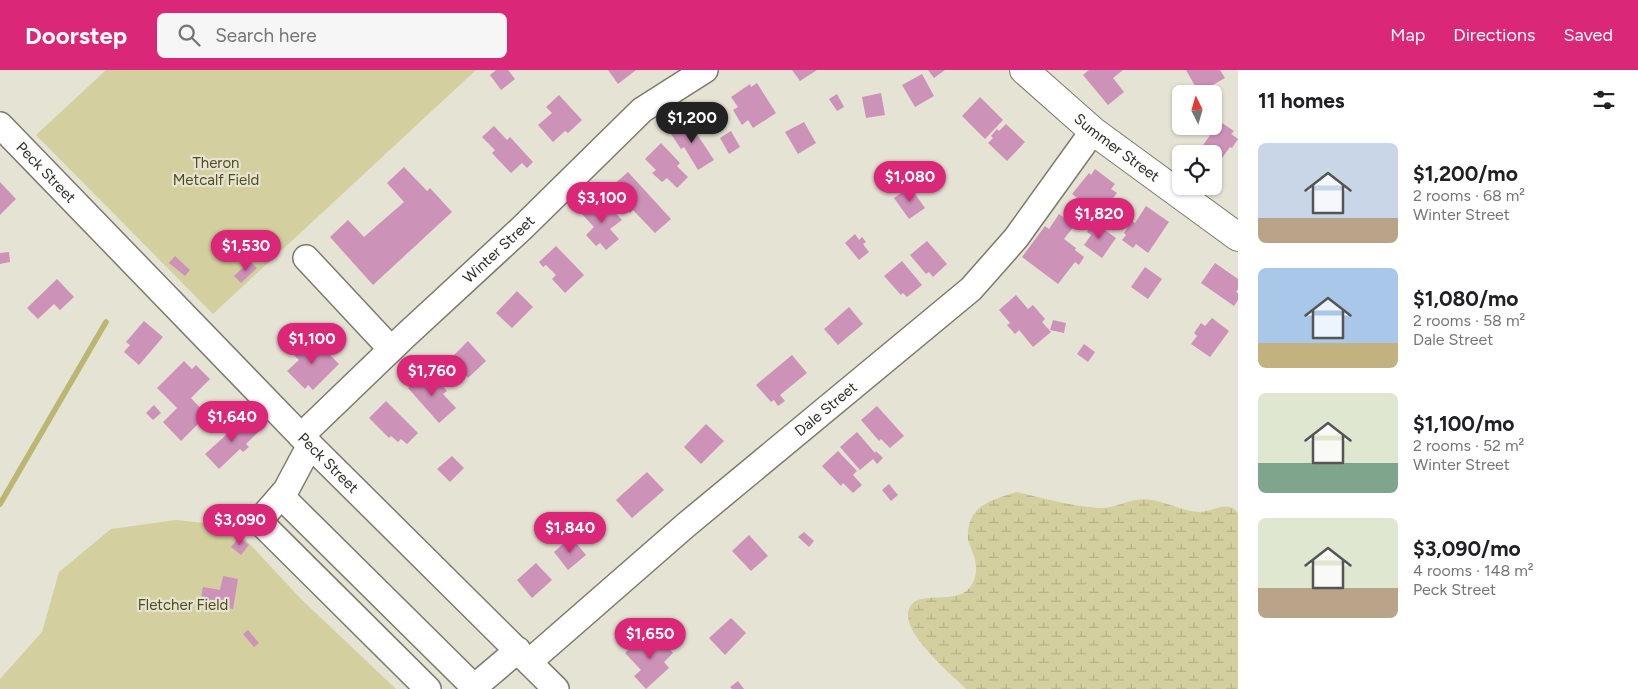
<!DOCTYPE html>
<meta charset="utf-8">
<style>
:root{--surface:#fff;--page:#f6f6f6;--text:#202124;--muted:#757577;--accent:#db2777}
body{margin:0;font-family:Figtree,sans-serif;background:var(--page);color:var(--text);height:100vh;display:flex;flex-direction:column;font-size:19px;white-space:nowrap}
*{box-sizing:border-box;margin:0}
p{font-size:16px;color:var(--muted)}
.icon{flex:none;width:28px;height:28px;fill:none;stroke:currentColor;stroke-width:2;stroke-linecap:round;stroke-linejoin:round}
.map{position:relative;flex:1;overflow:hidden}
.side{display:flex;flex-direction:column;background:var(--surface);width:400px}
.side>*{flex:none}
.needle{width:32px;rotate:355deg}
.buttons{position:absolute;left:1172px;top:15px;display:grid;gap:10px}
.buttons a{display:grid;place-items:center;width:50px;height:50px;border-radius:8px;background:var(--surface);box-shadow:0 1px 4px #0004;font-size:25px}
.price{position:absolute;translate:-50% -42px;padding:0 11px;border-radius:18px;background:var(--accent);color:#fff;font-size:16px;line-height:32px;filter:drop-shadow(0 1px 2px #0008)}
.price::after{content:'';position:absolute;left:50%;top:30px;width:15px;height:11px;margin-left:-8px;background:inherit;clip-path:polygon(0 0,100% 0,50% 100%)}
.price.current{background:#222;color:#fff}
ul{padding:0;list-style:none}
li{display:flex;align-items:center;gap:15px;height:125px;padding:0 20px}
li span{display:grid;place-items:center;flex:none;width:140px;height:100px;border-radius:8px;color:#555}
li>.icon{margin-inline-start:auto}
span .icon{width:60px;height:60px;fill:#fffc;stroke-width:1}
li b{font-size:21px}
h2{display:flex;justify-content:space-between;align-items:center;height:60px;padding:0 20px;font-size:21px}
header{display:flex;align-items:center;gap:30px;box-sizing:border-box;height:70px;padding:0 25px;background:var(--accent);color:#fff}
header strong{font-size:24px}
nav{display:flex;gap:28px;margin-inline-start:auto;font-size:18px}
.search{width:350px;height:45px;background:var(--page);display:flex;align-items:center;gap:12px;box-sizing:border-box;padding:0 18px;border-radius:8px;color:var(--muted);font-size:19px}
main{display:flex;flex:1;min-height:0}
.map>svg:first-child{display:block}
</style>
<header>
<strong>Doorstep</strong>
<div class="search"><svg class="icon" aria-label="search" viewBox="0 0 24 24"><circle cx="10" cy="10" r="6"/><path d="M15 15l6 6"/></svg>Search here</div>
<nav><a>Map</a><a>Directions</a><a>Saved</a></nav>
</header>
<main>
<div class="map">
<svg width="1238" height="619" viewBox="0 0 1238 619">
<defs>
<pattern id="wetland-marsh" width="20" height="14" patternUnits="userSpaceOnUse" patternTransform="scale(1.25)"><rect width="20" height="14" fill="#d3cf9f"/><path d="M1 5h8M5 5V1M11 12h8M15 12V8" fill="none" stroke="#b5b289"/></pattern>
</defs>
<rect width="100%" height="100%" fill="#e5e4d4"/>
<path fill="url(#wetland-marsh)" d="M1016,422C1043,428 1071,436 1099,438C1112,439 1123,432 1136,430C1157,426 1179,441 1199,442C1213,442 1227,429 1238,443V619H966C951,604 907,567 908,545C910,512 962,543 974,510C979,496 974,486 969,473C967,468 968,460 969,455C975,432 997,429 1016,422Z"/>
<g fill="#d3cf9f">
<path d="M106,0H476L213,244L36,65Z"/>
<path d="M176,450L233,456L301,529L396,619H0V609L42,562L59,502L111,459Z"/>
</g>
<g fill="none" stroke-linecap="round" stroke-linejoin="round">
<path stroke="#bcb673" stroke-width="5.5" d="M0,434L106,252"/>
</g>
<g fill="#cd92b8">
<path d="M496,0H508L515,9L501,20L490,5Z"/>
<path d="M608,0H636L618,14Z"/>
<path d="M792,0H817L800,11Z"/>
<path d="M928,0H945L934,8Z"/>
<path d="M1089,0H1123L1113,8L1124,22L1108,35L1083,5Z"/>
<path d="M1186,0H1220L1225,8L1199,23Z"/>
<path d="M922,4L934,26L915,37L902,15Z"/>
<path d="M757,13L776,43L753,58L748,50L742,55L733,40L738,37L731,27L750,14L751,17Z"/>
<path d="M881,23L885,45L866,48L862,27Z"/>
<path d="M837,24L844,37L837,41L829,29Z"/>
<path d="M559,25L582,50L568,63L565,61L553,72L538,55L552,43L546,37Z"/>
<path d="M980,27L1003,50L985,69L962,46Z"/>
<path d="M687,49L714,90L698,100L684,77L681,79L669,61Z"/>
<path d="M1216,49L1234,61L1231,64L1238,69L1232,78L1230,77L1217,95L1214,92V84H1201L1198,82L1211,64L1207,62L1211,56H1214V53Z"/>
<path d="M804,52L816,73L798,84L785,62Z"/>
<path d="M1006,54L1025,72L1007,91L988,73L993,68L991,66L997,59L999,61Z"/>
<path d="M494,56L507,70L510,67L533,92L527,98L522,93L511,103L492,83L495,80L482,67Z"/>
<path d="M731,61L740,77L729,84L720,68Z"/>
<path d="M661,73L680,93L677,96L688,107L677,118L667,108L662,112L652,103L656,100L645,89Z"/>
<path d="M404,97L427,121L430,118L452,142L373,215L330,167L348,150L364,167L404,132L387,113Z"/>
<path d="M1095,99L1115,114L1111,119L1117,123L1100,145L1072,124L1089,103L1091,105Z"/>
<path d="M628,102L671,149L655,163L633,140L630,143L616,129L619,126L611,117Z"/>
<path d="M0,112L16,129L0,145Z"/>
<path d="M910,117L925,138L909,149L894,128Z"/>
<path d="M601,127L622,150L610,159L619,169L606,180L600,173L596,176L586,165L594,157L582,144Z"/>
<path d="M1146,136L1169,152L1148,183L1136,174L1133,178L1122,170L1126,165L1124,163L1132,151L1135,153Z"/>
<path d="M1059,144L1075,155L1064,169L1076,178L1075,180L1084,187L1079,195L1075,192L1058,214L1022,187L1045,156L1049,159Z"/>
<path d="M1094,152L1116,168L1102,188L1084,175L1091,165L1087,162Z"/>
<path d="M855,164L859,170L862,167L866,172L863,174L869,182L859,190L845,173Z"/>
<path d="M927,171L947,194L933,207L929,202L926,204L910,185Z"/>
<path d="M556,176L584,205L565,223L552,209L556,205L546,195L543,197L539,192Z"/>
<path d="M9,182L10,192L0,194V183Z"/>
<path d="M175,186L190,200L185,206L169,193Z"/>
<path d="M250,191L257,198L241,213L234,206Z"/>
<path d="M902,191L922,215L907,227L903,223L901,225L884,206Z"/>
<path d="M1215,193L1238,209V219L1236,222L1238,223V230L1234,236L1201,213Z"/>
<path d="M1145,197L1162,209L1148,229L1131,217Z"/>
<path d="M57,209L74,227L60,240L54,234L38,249L27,238Z"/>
<path d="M517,221L533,237L512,258L496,243Z"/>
<path d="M1016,225L1028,239L1033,235L1045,249L1042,252L1051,262L1033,277L1019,260L1015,264L1007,255L1010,253L999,240Z"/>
<path d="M849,237L863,254L838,275L824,259Z"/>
<path d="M1212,248L1229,261L1210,287L1191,274L1197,266L1194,263L1201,253L1205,256Z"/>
<path d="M1053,250L1066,253L1064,263L1050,260Z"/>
<path d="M144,251L163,267L139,295L124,282L130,275L126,272Z"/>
<path d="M312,267L339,294L313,320L308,315L305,319L287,301L299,290L294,285Z"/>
<path d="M468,271L486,291L468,308L450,289Z"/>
<path d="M1084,274L1095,282L1088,292L1077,284Z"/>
<path d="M792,285L807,303L780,325L785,331L778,336L774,330L771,332L756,315Z"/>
<path d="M184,291L192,299L196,295L210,309L191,328L207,345L181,371L163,352L177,338L157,318Z"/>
<path d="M424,303L429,309L433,305L447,321L443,324L456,338L439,353L408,318Z"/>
<path d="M386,331L418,363L407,374L401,369L398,372L391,366L389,368L369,348Z"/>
<path d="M154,335L161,343L153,350L146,343Z"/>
<path d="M877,336L904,366L890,378L881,369L879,371L861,350Z"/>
<path d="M246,347L259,361L246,374L249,377L243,382L240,379L219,399L205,384Z"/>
<path d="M706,354L724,371L701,394L684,377Z"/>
<path d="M857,362L875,383L876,381L883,388L877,394L873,389L860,400L840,377Z"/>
<path d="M838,381L857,401L853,405L862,415L853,423L843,413L841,416L822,396Z"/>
<path d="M452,386L464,398L450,412L437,399Z"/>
<path d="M647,402L664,420L632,448L616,430Z"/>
<path d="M889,414L898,425L891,431L882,420Z"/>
<path d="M804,462L814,471L809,477L798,467Z"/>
<path d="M749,465L768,486L751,501L732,481Z"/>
<path d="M239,467L249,475L241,485L231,477Z"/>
<path d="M571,467L586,485L568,500L554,482Z"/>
<path d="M536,493L552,510L532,528L517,510Z"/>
<path d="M223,506L238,509L233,539L200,533L203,517L220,520Z"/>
<path d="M731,548L746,563L725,585L709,568Z"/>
<path d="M248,560L259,573L254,577L243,564Z"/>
<path d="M658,566L673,583L664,592L669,598L646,619L634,606L641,600L625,583L640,569L646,577Z"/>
<path d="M738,611L744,619H732L730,617Z"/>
</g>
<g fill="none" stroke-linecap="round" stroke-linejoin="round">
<defs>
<g id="minor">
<path id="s1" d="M0,55L301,366L556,619"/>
<path d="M306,188L391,279"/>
<path id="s2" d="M301,366L405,266L522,158L642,40L705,0"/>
<path d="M310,375L286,420L259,451L428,619"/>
<path d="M281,426L474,617"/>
<path id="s3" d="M529,592L686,455L971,219L1016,168L1093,61"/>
<path d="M472,619L518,580"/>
</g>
<g id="major">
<path id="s4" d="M1024,0L1093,61L1238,167"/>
</g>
</defs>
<use href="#minor" stroke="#7b7a6c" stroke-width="28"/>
<use href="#major" stroke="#7b7a6c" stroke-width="30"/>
<use href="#minor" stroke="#fff" stroke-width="25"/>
<use href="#major" stroke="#fff" stroke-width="28"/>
</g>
<g text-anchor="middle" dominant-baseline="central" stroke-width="4.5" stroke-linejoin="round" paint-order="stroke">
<g font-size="15" fill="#2f2e28" stroke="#e5e4d4">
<text stroke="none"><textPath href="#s4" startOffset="121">Summer Street</textPath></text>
<text stroke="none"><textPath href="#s1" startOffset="66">Peck Street</textPath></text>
<text stroke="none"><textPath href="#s2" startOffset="272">Winter Street</textPath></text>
<text stroke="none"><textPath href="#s3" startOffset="390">Dale Street</textPath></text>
<text stroke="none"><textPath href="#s1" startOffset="471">Peck Street</textPath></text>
</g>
<g font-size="15" fill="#514c19" stroke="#e5e4d4">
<text x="216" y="93">Theron<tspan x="216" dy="17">Metcalf Field</tspan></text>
<text x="183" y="535">Fletcher Field</text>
</g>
</g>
</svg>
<div class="buttons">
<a><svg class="needle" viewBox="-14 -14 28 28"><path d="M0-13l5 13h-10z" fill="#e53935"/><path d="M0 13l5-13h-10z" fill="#757577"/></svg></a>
<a><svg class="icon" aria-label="locate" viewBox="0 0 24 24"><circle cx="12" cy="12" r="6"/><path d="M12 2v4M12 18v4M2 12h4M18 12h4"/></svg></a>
</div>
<b class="price current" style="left:692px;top:74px">$1,200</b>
<b class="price" style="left:910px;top:133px">$1,080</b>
<b class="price" style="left:602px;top:154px">$3,100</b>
<b class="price" style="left:1099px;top:170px">$1,820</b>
<b class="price" style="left:246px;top:202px">$1,530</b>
<b class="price" style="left:312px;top:295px">$1,100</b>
<b class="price" style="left:432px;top:327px">$1,760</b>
<b class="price" style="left:232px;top:373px">$1,640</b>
<b class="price" style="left:240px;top:476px">$3,090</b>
<b class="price" style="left:570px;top:484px">$1,840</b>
<b class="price" style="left:650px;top:590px">$1,650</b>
</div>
<section class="side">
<h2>11 homes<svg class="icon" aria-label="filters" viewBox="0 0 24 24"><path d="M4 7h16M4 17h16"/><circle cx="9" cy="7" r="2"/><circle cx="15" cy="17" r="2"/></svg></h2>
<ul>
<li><span style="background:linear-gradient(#c9d6e8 75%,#b9a48a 0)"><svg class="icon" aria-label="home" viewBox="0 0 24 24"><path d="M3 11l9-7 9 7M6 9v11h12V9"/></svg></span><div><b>$1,200/mo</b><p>2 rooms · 68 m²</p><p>Winter Street</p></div></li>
<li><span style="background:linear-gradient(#a9c7e8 75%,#c2b280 0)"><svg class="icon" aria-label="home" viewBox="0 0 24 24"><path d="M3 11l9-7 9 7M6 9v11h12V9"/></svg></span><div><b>$1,080/mo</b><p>2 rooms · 58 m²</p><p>Dale Street</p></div></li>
<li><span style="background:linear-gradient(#dfe7d0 70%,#7fa58c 0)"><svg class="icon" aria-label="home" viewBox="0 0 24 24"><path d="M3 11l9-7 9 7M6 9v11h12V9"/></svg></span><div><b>$1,100/mo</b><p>2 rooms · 52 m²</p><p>Winter Street</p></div></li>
<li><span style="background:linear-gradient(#dfe7d0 70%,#b9a48a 0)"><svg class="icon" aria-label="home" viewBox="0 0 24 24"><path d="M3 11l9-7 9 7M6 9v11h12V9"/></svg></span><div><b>$3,090/mo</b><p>4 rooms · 148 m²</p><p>Peck Street</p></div></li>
</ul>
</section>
</main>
